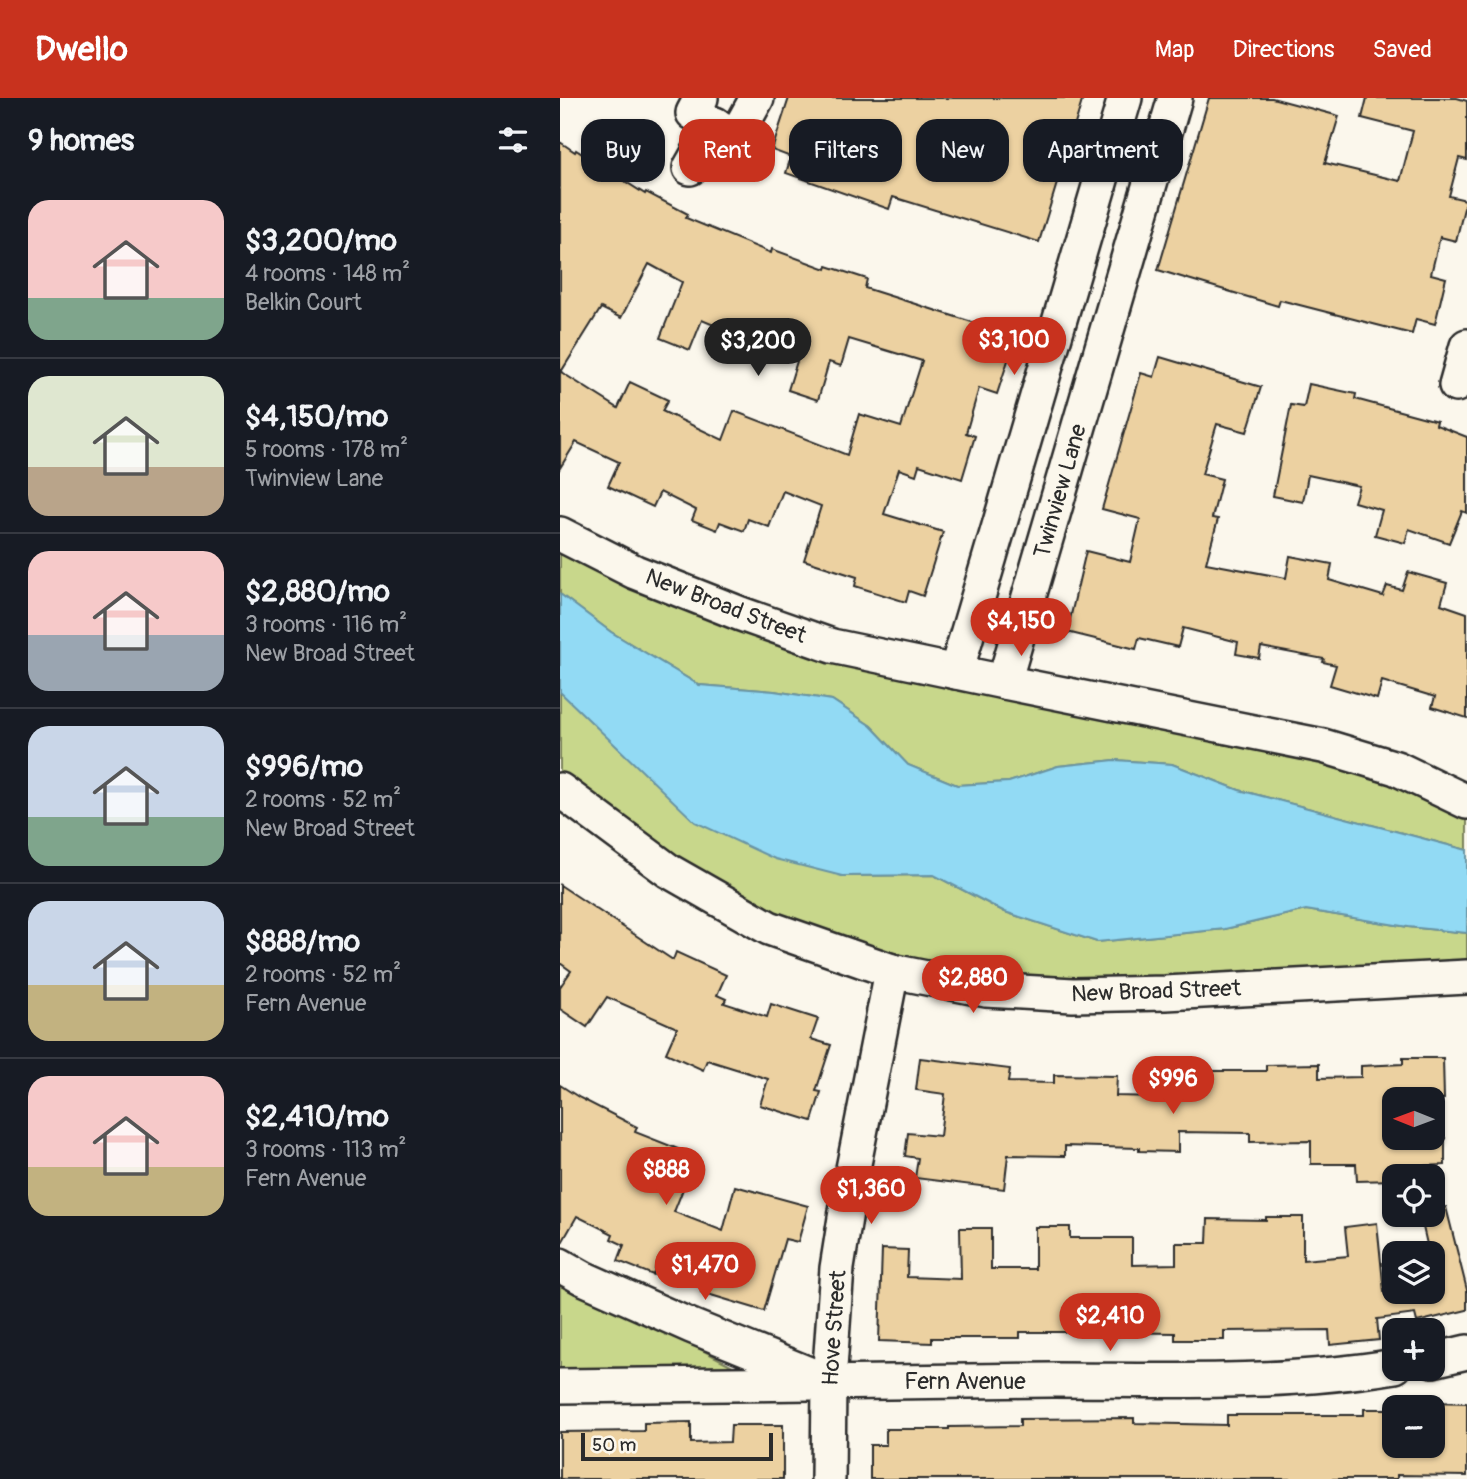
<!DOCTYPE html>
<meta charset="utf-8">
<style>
:root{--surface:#171b24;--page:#242831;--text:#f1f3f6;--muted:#9ea1a6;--line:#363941;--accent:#c8321e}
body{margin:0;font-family:Pangolin,sans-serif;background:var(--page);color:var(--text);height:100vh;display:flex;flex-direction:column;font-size:26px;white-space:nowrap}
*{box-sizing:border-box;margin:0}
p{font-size:23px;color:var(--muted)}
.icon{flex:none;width:38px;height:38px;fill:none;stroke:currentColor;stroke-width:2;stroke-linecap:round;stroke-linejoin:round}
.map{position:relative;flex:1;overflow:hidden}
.details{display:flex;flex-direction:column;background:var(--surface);width:560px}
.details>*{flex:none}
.hud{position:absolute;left:21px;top:21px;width:665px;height:63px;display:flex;gap:14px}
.needle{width:46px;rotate:271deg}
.fabs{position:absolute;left:822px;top:989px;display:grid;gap:14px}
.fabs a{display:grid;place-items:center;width:63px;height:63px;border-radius:14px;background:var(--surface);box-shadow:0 2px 5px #0004;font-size:35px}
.scale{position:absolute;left:21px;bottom:18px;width:192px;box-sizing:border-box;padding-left:7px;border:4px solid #2b2b2b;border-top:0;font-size:19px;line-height:24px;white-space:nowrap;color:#2b2b2b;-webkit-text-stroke:5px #fbf7ec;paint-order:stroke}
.price{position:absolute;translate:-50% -60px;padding:0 16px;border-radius:24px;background:var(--accent);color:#fff;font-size:23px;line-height:46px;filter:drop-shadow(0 2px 4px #0008)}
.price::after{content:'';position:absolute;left:50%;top:42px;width:21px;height:16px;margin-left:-10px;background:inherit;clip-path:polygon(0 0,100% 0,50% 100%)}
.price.on{background:#222;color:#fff}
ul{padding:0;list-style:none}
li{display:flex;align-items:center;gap:21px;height:175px;padding:0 28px}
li+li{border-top:2px solid var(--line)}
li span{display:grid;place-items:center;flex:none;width:196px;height:140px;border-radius:21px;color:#555}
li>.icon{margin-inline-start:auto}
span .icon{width:84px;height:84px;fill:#fffc;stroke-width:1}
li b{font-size:30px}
h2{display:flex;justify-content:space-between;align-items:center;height:84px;padding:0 28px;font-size:30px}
.tag{padding:0 24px;border-radius:21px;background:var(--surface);box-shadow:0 2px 5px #0004;font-size:24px;line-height:63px}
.tag.on{background:var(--accent);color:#fff}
header{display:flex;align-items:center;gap:42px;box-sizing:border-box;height:98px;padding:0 35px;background:var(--accent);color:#fff}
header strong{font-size:33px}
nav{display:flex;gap:38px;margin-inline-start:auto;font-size:24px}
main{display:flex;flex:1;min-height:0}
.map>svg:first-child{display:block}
</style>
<header>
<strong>Dwello</strong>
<nav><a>Map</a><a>Directions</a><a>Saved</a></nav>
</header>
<main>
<section class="details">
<h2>9 homes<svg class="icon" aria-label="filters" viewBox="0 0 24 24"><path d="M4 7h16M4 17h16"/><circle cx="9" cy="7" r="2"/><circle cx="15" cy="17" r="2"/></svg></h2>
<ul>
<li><span style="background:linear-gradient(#f6c9c9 70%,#7fa58c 0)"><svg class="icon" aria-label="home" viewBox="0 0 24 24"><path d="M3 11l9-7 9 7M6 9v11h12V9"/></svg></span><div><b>$3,200/mo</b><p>4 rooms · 148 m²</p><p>Belkin Court</p></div></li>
<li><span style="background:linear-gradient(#dfe7d0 65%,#b9a48a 0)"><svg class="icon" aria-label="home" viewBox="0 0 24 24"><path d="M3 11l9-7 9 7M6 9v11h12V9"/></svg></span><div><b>$4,150/mo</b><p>5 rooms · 178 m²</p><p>Twinview Lane</p></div></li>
<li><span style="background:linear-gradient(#f6c9c9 60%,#9aa5b1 0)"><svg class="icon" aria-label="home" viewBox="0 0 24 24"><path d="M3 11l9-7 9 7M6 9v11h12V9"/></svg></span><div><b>$2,880/mo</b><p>3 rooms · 116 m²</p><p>New Broad Street</p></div></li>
<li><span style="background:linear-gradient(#c9d6e8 65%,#7fa58c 0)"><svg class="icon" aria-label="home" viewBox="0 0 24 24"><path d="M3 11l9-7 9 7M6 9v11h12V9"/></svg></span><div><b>$996/mo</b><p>2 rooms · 52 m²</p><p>New Broad Street</p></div></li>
<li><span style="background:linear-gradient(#c9d6e8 60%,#c2b280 0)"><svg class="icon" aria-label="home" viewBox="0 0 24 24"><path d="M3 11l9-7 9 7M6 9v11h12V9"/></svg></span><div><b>$888/mo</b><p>2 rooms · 52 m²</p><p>Fern Avenue</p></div></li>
<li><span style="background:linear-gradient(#f6c9c9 65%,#c2b280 0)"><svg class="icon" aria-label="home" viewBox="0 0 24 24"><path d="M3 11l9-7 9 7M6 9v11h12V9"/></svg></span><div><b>$2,410/mo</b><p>3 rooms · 113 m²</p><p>Fern Avenue</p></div></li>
</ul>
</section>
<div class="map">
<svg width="907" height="1381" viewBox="0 0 907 1381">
<rect width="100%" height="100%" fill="#fbf7ec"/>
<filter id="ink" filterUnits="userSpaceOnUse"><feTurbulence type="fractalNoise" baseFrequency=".0143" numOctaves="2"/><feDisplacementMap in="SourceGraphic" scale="14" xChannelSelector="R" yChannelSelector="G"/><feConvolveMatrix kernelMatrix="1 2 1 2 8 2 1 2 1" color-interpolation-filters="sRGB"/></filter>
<g filter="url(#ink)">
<g fill="#c8d78b" stroke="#7a815b" stroke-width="2">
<path d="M0,450L50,474L811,674L907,714V752L679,692L612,666L555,662L498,668L449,684L397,687L348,667L311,628L272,602L214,593L139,587L51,534L0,496Z"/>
<path d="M0,594L282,778L374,777L445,814L537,844L665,831L746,812L848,829L907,835V873L493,889L384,875L245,833L127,776L0,679Z"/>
<path d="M0,1177L182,1273L0,1276Z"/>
</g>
<path fill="#92daf4" stroke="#6994a4" stroke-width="2" d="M0,496L51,534L139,587L214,593L272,602L311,628L348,667L397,687L449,684L498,668L555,662L612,666L679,692L907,752V835L848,829L746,812L665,831L537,844L445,814L374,777L282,778L215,761L135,724L0,594Z"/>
<g fill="#ecd1a1" stroke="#2b2b2b" stroke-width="2" fill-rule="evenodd">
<path d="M229,0H523L479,144L333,99L329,111L226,75L231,59L212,52Z"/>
<path d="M649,0H712L779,18L765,65L840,83L853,33L802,20L807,0H897L907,3V62L899,60L889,98L906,102L896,143L880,139L871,176L886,180L875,226L856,221L852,236L720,202L718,208L598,172Z"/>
<path d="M0,44L15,54L16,52L85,96L86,94L128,116L126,120L211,155L212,151L266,171L267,168L307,181L305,190L456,238L437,296L419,290L406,335L415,338L402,381L359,367L356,377L339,371L324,416L383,434L363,498L349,493L346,504L295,488L297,479L244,462L261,408L223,393L209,429L188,421L184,433L160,424L157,432L132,422L136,412L100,394L93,409L48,388L59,364L16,344L0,370ZM89,166L122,184L100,240L130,252L142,222L180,238L178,241L237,263L228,292L258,302L269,264L281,268L289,241L362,263L341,329L299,316L287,357L174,313L163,342L102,313L108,302L70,284L58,310L1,274L41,210L61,220Z"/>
<path d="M600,259L701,289L687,334L657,326L642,376L662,381L652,420L658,421L646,465L726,480L730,458L772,466L769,482L823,498L827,488L842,492L848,474L887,485L881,506L907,515V620L872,609L875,599L822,583L817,601L770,587L776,567L763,564L764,561L701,549L699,560L676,556L678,544L623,530L618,549L579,540L576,551L507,534L526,453L570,464L580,421L542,411L581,275L594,279Z"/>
<path d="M749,286L796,296L795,301L877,323L876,327L907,339V415L902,413L889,445L849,431L845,445L815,437L822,412L794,404L799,388L748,377L743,404L713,398L731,307L744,309Z"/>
<path d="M0,787L113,862L116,854L166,877L157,897L166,901L164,905L207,919L211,906L258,921L251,941L271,947L256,993L261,994L252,1023L200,1007L208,981L147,962L143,972L106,955L117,930L47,899L27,929L0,911V889L11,873L0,865Z"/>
<path d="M360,960L450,971L448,984L494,985V977L557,978L556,998L598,999L599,966H643V973H706V967L759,966V980L801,979V968L843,966V960H883L884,1001H835V1040H885V1067L835,1069V1082L797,1083L796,1066H751V1043L690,1044V1035L618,1034V1054L579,1053V1050L505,1048V1058L448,1057L444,1091L355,1080L358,1060L345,1058L348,1035L380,1038L385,996L356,992Z"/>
<path d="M0,987L20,1000L77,1029L75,1034L136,1058L114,1114L163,1133L175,1088L248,1108L238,1144L225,1141L204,1213L141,1194L146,1178L99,1160L93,1177L58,1163L64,1147L51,1141L53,1136L17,1118L0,1148Z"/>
<path d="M886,1109L907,1192V1212L857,1224L855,1216L817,1221L819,1242L770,1247L769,1232L664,1233V1242H615V1235L548,1234H460V1240H372V1245L319,1243L322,1151L348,1152L347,1179L401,1181L400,1130H431V1171H475V1129H510V1140H572V1167L616,1166V1145H647L648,1121L706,1122V1119H743V1162L788,1158L785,1129L817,1125L824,1194H873V1155H869L860,1116H873V1113Z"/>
<path d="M873,1304L907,1305V1378L837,1377V1381H310V1347H326V1331H389V1329L460,1328V1321L574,1320V1325L667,1327V1317H804V1311H835V1348H873Z"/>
<path d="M131,1324V1345L170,1344L171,1327H223V1381H0V1334L84,1333V1325Z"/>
</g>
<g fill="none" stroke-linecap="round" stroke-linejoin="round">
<defs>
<g id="minor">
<path d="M141,0L133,15L176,38L197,0"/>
<path d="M130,70L155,26"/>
<path d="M896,287L907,248"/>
<path d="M0,436L75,474L181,516L272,548L444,584L763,648L836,670L907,704"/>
<path d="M396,574L565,0"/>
<path d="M444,584L615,0"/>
<path d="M0,692L109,773L209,830L332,873L426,892L513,897L605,895L907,879"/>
<path d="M0,1167L23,1180L131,1228L254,1278"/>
<path d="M873,1262L907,1254"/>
<path d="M0,1288C164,1285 328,1283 492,1282C606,1282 722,1287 835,1268"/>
<path d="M268,1381L269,1284L277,1170L292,1076L332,873"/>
</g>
</defs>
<use href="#minor" stroke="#2b2b2b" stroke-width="38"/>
<use href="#minor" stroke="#fbf7ec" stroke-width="33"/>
</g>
</g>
<g text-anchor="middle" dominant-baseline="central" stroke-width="5" stroke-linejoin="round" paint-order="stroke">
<g font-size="23" fill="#2b2b2b" stroke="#fbf7ec">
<text transform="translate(500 393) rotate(-74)">Twinview Lane</text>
<text transform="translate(166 508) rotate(21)">New Broad Street</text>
<text transform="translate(596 893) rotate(-2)">New Broad Street</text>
<text transform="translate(274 1230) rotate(-86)">Hove Street</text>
<text x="405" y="1283">Fern Avenue</text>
</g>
</g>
</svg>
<div class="fabs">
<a><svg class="needle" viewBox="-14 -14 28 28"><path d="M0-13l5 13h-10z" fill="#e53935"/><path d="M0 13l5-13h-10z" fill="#9ea1a6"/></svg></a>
<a><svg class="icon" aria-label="locate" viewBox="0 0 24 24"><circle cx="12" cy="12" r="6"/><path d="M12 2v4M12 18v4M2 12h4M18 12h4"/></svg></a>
<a><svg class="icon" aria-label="layers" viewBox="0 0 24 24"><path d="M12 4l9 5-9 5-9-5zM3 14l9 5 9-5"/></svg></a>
<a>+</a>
<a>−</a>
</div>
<div class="scale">50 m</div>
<b class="price" style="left:454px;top:279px">$3,100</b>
<b class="price on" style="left:198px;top:280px">$3,200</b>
<b class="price" style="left:461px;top:560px">$4,150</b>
<b class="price" style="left:413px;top:917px">$2,880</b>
<b class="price" style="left:613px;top:1018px">$996</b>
<b class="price" style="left:106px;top:1109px">$888</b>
<b class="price" style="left:311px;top:1128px">$1,360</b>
<b class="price" style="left:145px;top:1204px">$1,470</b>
<b class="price" style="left:550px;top:1255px">$2,410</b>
<div class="hud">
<a class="tag">Buy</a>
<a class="tag on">Rent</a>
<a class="tag">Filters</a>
<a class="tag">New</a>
<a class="tag">Apartment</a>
</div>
</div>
</main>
